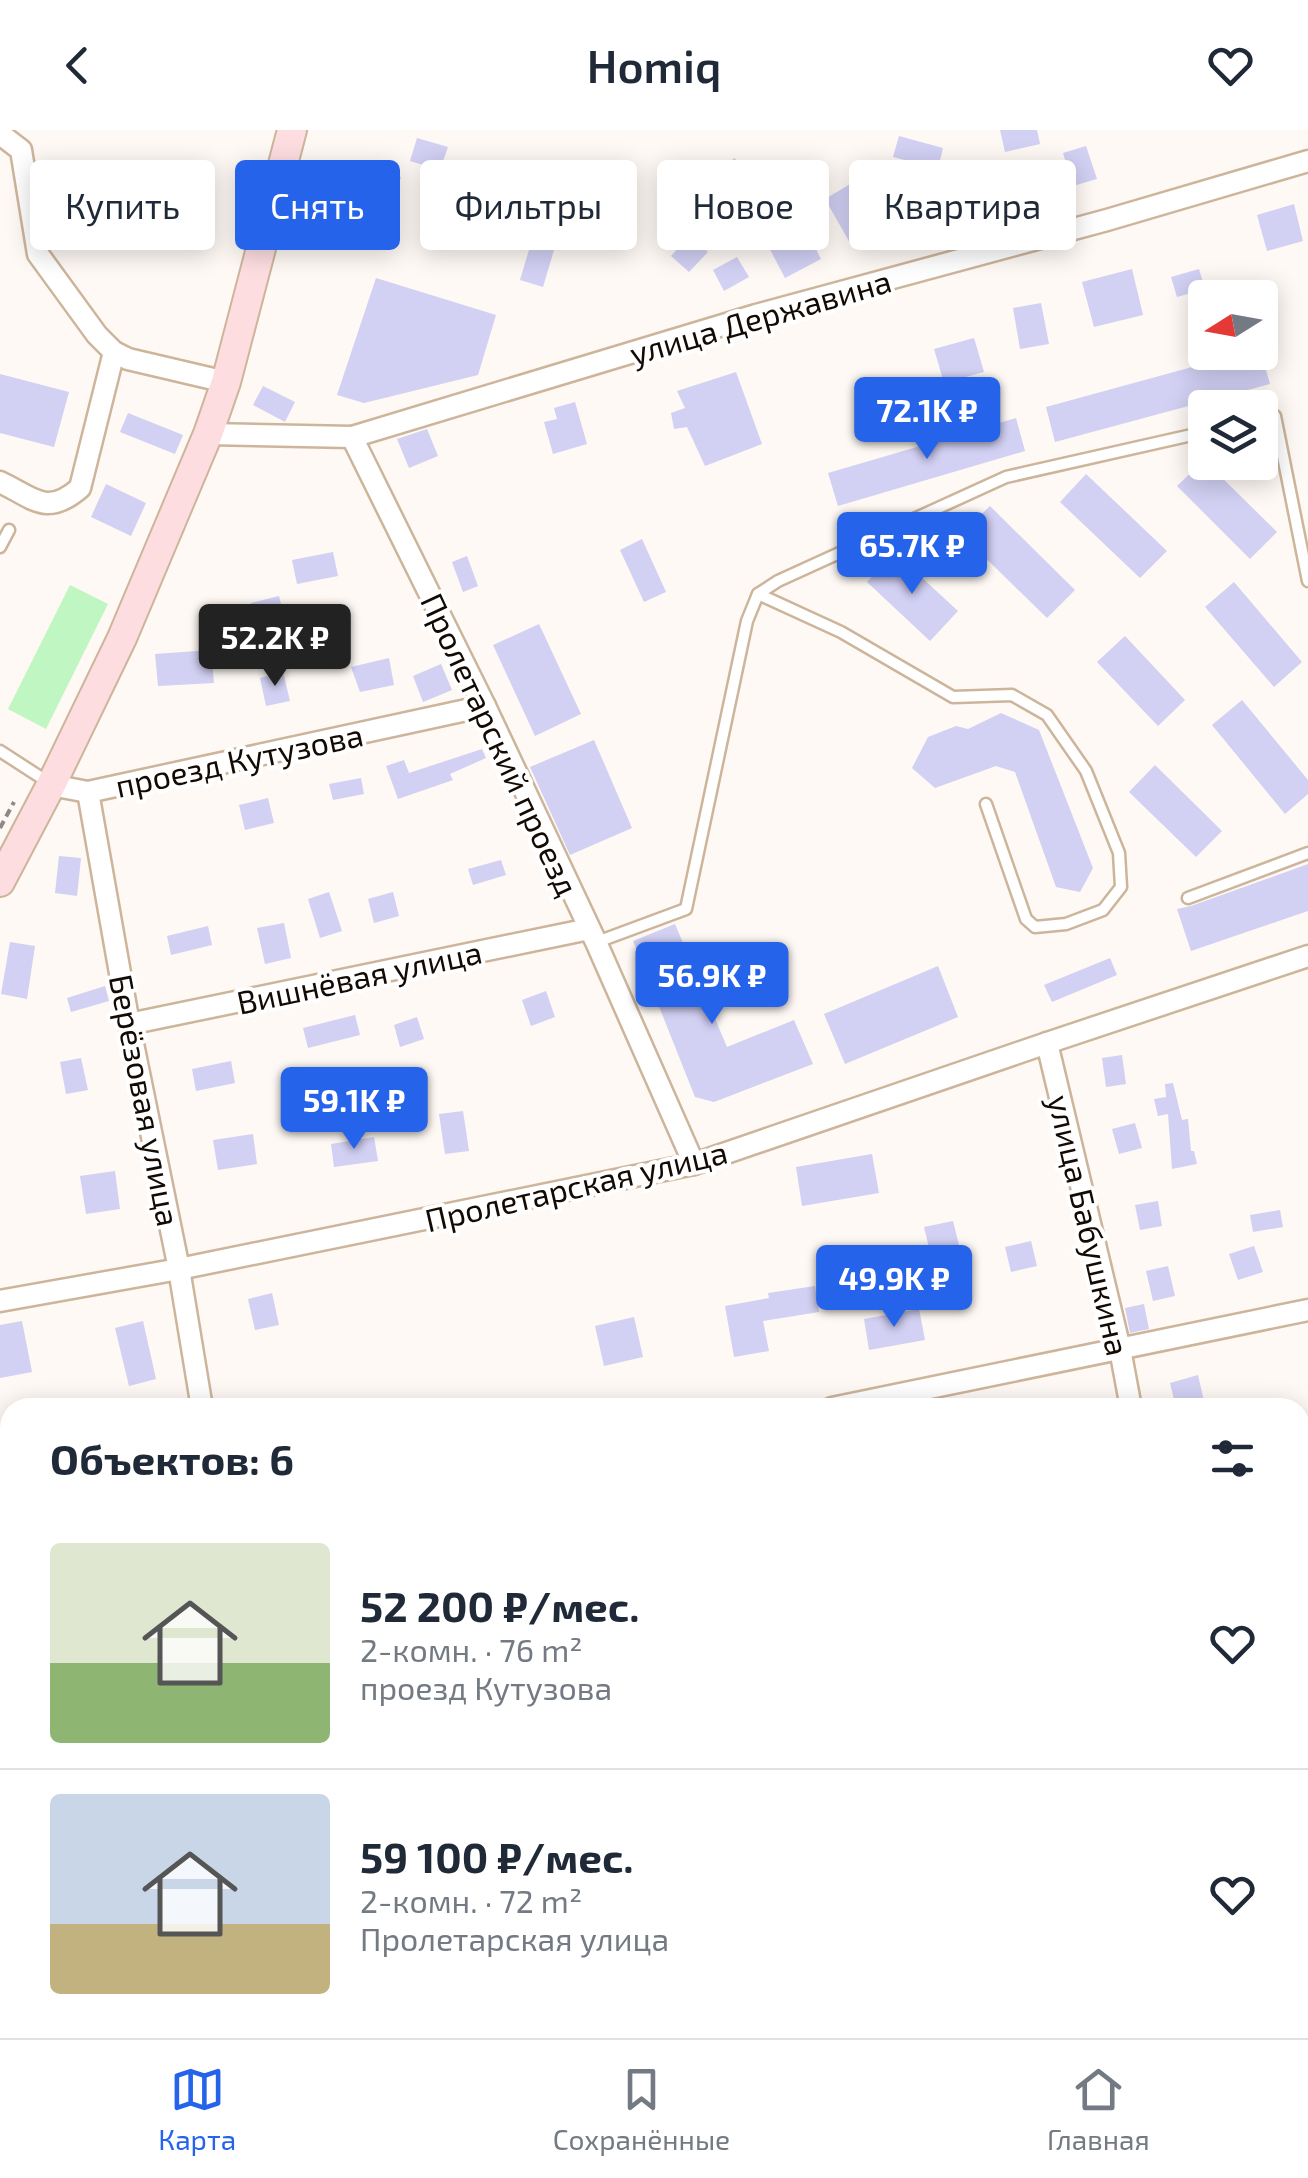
<!DOCTYPE html>
<html lang="ru">
<meta charset="utf-8">
<style>
:root{--surface:#fff;--page:#f2f2f3;--text:#1f2937;--muted:#747a83;--line:#e0e1e3;--accent:#2563eb}
body{margin:0;font-family:"Exo 2",sans-serif;background:var(--page);color:var(--text);height:100vh;display:flex;flex-direction:column;font-size:38px;white-space:nowrap}
*{box-sizing:border-box;margin:0}
p{font-size:32px;color:var(--muted)}
.icon{flex:none;width:55px;height:55px;fill:none;stroke:currentColor;stroke-width:2;stroke-linecap:round;stroke-linejoin:round}
.map{position:relative;flex:1;overflow:hidden}
.details{position:absolute;left:0px;top:1268px;width:1310px;height:642px;display:flex;flex-direction:column;background:var(--surface);border-radius:30px 30px 0 0;box-shadow:0 5px 25px #0003}
.details>*{flex:none}
.hud{position:absolute;left:30px;top:30px;width:1250px;height:90px;display:flex;gap:20px}
.needle{width:65px;rotate:259deg}
.tools{position:absolute;left:1188px;top:150px;display:grid;gap:20px}
.tools a{display:grid;place-items:center;width:90px;height:90px;border-radius:10px;background:var(--surface);box-shadow:0 5px 25px #0003;font-size:50px}
.price{position:absolute;translate:-50% -85px;padding:0 22px;border-radius:10px;background:var(--accent);color:#fff;font-size:32px;line-height:65px;filter:drop-shadow(0 2px 5px #0008)}
.price::after{content:'';position:absolute;left:50%;top:60px;width:30px;height:22px;margin-left:-15px;background:inherit;clip-path:polygon(0 0,100% 0,50% 100%)}
.price.selected{background:#222;color:#fff}
ul{padding:0;list-style:none}
li{display:flex;align-items:center;gap:30px;height:250px;padding:0 50px}
li+li{border-top:2px solid var(--line)}
li span{display:grid;place-items:center;flex:none;width:280px;height:200px;border-radius:10px;color:#555}
li>.icon{margin-inline-start:auto}
span .icon{width:120px;height:120px;fill:#fffc;stroke-width:1}
li b{font-size:42px}
h2{display:flex;justify-content:space-between;align-items:center;height:120px;padding:0 50px;font-size:42px}
.chip{padding:0 35px;border-radius:10px;background:var(--surface);box-shadow:0 5px 25px #0003;font-size:35px;line-height:90px}
.chip.selected{background:var(--accent);color:#fff}
header{display:flex;justify-content:space-between;align-items:center;height:130px;padding:0 50px;background:var(--surface);font-size:45px;font-weight:600}
.tabs{display:flex;justify-content:space-around;align-items:center;height:140px;border-top:2px solid var(--line);background:var(--surface);font-size:28px;color:var(--muted)}
.tabs a{display:grid;justify-items:center;gap:5px}
.tabs .selected{color:var(--accent)}
.map>svg:first-child{display:block}
</style>
<header><svg class="icon" aria-label="back" viewBox="0 0 24 24"><path d="M15 5l-7 7 7 7"/></svg>Homiq<svg class="icon" aria-label="heart" viewBox="0 0 24 24"><path d="M12 20l-8-8c-3-5 5-10 8-4 3-6 11-1 8 4z"/></svg></header>
<div class="map">
<svg width="1308" height="1908" viewBox="0 0 1308 1908">
<rect width="100%" height="100%" fill="#fef9f4"/>
<path fill="#bff6c2" d="M70,455L108,474L46,599L8,579Z"/>
<g fill="#d2d0f3">
<path d="M1000,0H1037L1040,14L1005,22Z"/>
<path d="M899,6L943,18L938,39L893,27Z"/>
<path d="M417,8L448,17L440,40L410,31Z"/>
<path d="M1086,16L1097,49L1073,56L1063,23Z"/>
<path d="M734,28L755,46L727,77L729,79L700,115L708,122L689,142L671,126L701,93L683,79L702,57L706,60Z"/>
<path d="M357,32L401,47L394,69L349,55Z"/>
<path d="M1013,35L1024,80L994,86L986,52L966,46Z"/>
<path d="M857,50L882,95L850,113L825,69Z"/>
<path d="M945,60L956,101L925,110L914,69Z"/>
<path d="M134,72L163,80L157,102L127,94Z"/>
<path d="M1294,74L1303,111L1267,121L1257,85Z"/>
<path d="M803,93L821,129L785,148L766,112Z"/>
<path d="M534,103L557,110L543,157L520,150Z"/>
<path d="M737,127L749,147L724,161L713,140Z"/>
<path d="M1132,139L1143,185L1094,197L1082,152Z"/>
<path d="M1199,139L1205,159L1177,167L1171,147Z"/>
<path d="M376,148L496,185L478,245L364,273L337,265Z"/>
<path d="M1041,173L1049,214L1020,219L1013,178Z"/>
<path d="M974,208L984,242L944,253L934,219Z"/>
<path d="M1247,222H1261L1270,254L1055,312L1046,277Z"/>
<path d="M736,242L762,314L705,336L687,297L674,299L671,283L685,278L677,261Z"/>
<path d="M0,244L69,262L54,317L0,303Z"/>
<path d="M263,256L295,272L285,292L253,275Z"/>
<path d="M575,272L587,314L553,324L544,292L557,289L554,278Z"/>
<path d="M128,283L183,305L175,324L120,302Z"/>
<path d="M1016,288L1025,321L838,376L828,343Z"/>
<path d="M427,299L438,326L409,338L397,309Z"/>
<path d="M1204,330L1277,402L1250,429L1177,356Z"/>
<path d="M1086,344L1167,421L1140,448L1060,372Z"/>
<path d="M106,354L146,373L131,406L91,387Z"/>
<path d="M990,376L1075,460L1047,488L961,404Z"/>
<path d="M642,409L666,462L644,472L620,420Z"/>
<path d="M333,422L338,446L297,454L292,430Z"/>
<path d="M894,422L958,481L930,511L867,452Z"/>
<path d="M467,426L478,456L463,462L452,432Z"/>
<path d="M1234,452L1302,532L1274,557L1205,477Z"/>
<path d="M279,466L284,486L256,493L251,473Z"/>
<path d="M539,494L581,584L535,606L493,515Z"/>
<path d="M1125,506L1185,570L1158,596L1097,532Z"/>
<path d="M211,520L214,553L158,556L155,524Z"/>
<path d="M389,528L394,555L360,562L351,537Z"/>
<path d="M441,534L452,560L423,572L413,546Z"/>
<path d="M283,542L290,571L266,576L260,548Z"/>
<path d="M1242,570L1308,650V664L1285,684L1212,595Z"/>
<path d="M1001,583L1039,600L1093,738L1080,762L1056,757L1015,642L996,636L935,658L912,638L928,607L956,596L968,599Z"/>
<path d="M594,610L632,698L570,725L530,637Z"/>
<path d="M482,619L486,628L450,644L453,650L398,669L386,636L404,630L409,643Z"/>
<path d="M1155,635L1222,701L1196,727L1129,662Z"/>
<path d="M361,648L364,664L333,670L329,654Z"/>
<path d="M268,668L274,693L245,700L239,675Z"/>
<path d="M59,726L81,728L77,766L55,763Z"/>
<path d="M501,730L506,745L473,755L468,739Z"/>
<path d="M1308,734V781L1191,821L1177,779L1191,776Z"/>
<path d="M329,762L342,801L320,808L308,769Z"/>
<path d="M393,762L399,786L374,793L368,769Z"/>
<path d="M284,793L291,828L265,834L257,798Z"/>
<path d="M675,794L727,917L794,890L813,934L714,972L695,967L633,811Z"/>
<path d="M208,796L212,815L171,825L167,806Z"/>
<path d="M10,812L35,816L27,869L1,864Z"/>
<path d="M1110,828L1117,845L1052,872L1044,855Z"/>
<path d="M938,836L958,887L845,934L824,884Z"/>
<path d="M105,856L109,871L71,882L67,868Z"/>
<path d="M546,861L555,887L531,896L522,870Z"/>
<path d="M355,885L360,905L308,918L303,898Z"/>
<path d="M417,887L424,909L400,917L394,895Z"/>
<path d="M1122,925L1126,954L1106,957L1102,928Z"/>
<path d="M81,928L88,960L66,964L60,932Z"/>
<path d="M231,931L235,953L196,961L192,939Z"/>
<path d="M1173,953L1182,990L1188,989L1191,1021H1194L1197,1034L1172,1039L1168,984L1158,986L1154,969L1166,967L1165,954Z"/>
<path d="M463,981L469,1021L445,1024L439,984Z"/>
<path d="M1135,993L1142,1018L1119,1024L1112,999Z"/>
<path d="M253,1004L257,1034L218,1040L213,1010Z"/>
<path d="M374,1007L378,1031L334,1037L331,1014Z"/>
<path d="M872,1024L879,1063L802,1076L796,1037Z"/>
<path d="M115,1041L120,1079L86,1084L80,1046Z"/>
<path d="M1158,1071L1162,1096L1140,1100L1135,1075Z"/>
<path d="M1280,1080L1283,1097L1253,1102L1250,1085Z"/>
<path d="M953,1091L960,1119L931,1126L924,1097Z"/>
<path d="M1031,1111L1037,1136L1011,1142L1005,1117Z"/>
<path d="M1254,1116L1263,1142L1238,1150L1229,1124Z"/>
<path d="M1168,1136L1175,1166L1153,1171L1146,1141Z"/>
<path d="M815,1156L819,1182L763,1191L769,1221L734,1227L725,1176L769,1168L768,1163Z"/>
<path d="M272,1163L279,1195L255,1200L248,1169Z"/>
<path d="M1144,1174L1149,1199L1130,1203L1125,1178Z"/>
<path d="M919,1179L925,1210L869,1220L864,1189Z"/>
<path d="M634,1187L643,1227L604,1236L595,1196Z"/>
<path d="M22,1191L32,1242L0,1248V1195Z"/>
<path d="M143,1191L156,1249L129,1256L115,1198Z"/>
<path d="M1198,1245L1204,1271L1176,1278L1170,1253Z"/>
</g>
<g fill="none" stroke-linecap="round" stroke-linejoin="round">
<defs>
<g id="lane">
<path d="M1260,290L1275,286L1308,451"/>
<path d="M0,417L9,400"/>
<path d="M758,464L841,502L953,567L1012,565L1047,585L1086,641L1119,723L1121,757L1103,780L1066,794L1035,797L1026,789L986,674"/>
<path d="M0,621L51,654"/>
<path d="M1188,768L1308,723"/>
<path d="M597,812L686,779L747,491L758,464L778,451L1006,347L1205,302"/>
</g>
<g id="street">
<path d="M0,4L21,20L38,124L97,205L114,222L128,229L226,252"/>
<path d="M208,304L352,307L756,185L1107,90L1308,31"/>
<path d="M352,307L485,576L596,812L694,1034"/>
<path d="M0,352C34,368 46,387 80,358L114,222"/>
<path d="M51,655L88,662L485,576"/>
<path d="M88,662L129,894L179,1139L202,1278"/>
<path d="M129,894L589,799"/>
<path d="M1047,913L1120,1219L1131,1278"/>
<path d="M0,1171L179,1139L694,1034L1047,913L1308,826"/>
<path d="M832,1278L1308,1180"/>
<path d="M0,1467L10,1465"/>
<path d="M1300,1469L1308,1467"/>
<path d="M0,1745L10,1743"/>
<path d="M1300,1840L1308,1880"/>
<path d="M323,1900L324,1908"/>
<path d="M931,1900L932,1908"/>
</g>
<path id="secondary" d="M0,752L51,655L122,508L208,304L226,252L292,0"/>
</defs>
<use href="#lane" stroke="#cdb59b" stroke-width="15"/>
<use href="#street" stroke="#cdb59b" stroke-width="25"/>
<use href="#secondary" stroke="#cdb59b" stroke-width="32"/>
<path stroke="#8f8983" stroke-width="4" stroke-dasharray="8 5" stroke-linecap="butt" d="M0,698L14,672"/>
<use href="#lane" stroke="#fff" stroke-width="10"/>
<use href="#street" stroke="#fff" stroke-width="20"/>
<use href="#secondary" stroke="#fddde0" stroke-width="28"/>
</g>
<g text-anchor="middle" dominant-baseline="central" stroke-width="8" stroke-linejoin="round" paint-order="stroke">
<g font-size="32" fill="#120a03" stroke="#fff">
<text transform="translate(760 186) rotate(-16)">улица Державина</text>
<text transform="translate(501 614) rotate(65)">Пролетарский проезд</text>
<text transform="translate(239 629) rotate(-12)">проезд Кутузова</text>
<text transform="translate(359 846) rotate(-12)">Вишнёвая улица</text>
<text transform="translate(146 970) rotate(79)">Берёзовая улица</text>
<text transform="translate(576 1055) rotate(-13)">Пролетарская улица</text>
<text transform="translate(1090 1095) rotate(77)">улица Бабушкина</text>
</g>
</g>
</svg>
<div class="tools">
<a><svg class="needle" viewBox="-14 -14 28 28"><path d="M0-13l5 13h-10z" fill="#e53935"/><path d="M0 13l5-13h-10z" fill="#747a83"/></svg></a>
<a><svg class="icon" aria-label="layers" viewBox="0 0 24 24"><path d="M12 4l9 5-9 5-9-5zM3 14l9 5 9-5"/></svg></a>
</div>
<b class="price" style="left:927px;top:332px">72.1K ₽</b>
<b class="price" style="left:912px;top:467px">65.7K ₽</b>
<b class="price selected" style="left:275px;top:559px">52.2K ₽</b>
<b class="price" style="left:712px;top:897px">56.9K ₽</b>
<b class="price" style="left:354px;top:1022px">59.1K ₽</b>
<b class="price" style="left:894px;top:1200px">49.9K ₽</b>
<div class="hud">
<a class="chip">Купить</a>
<a class="chip selected">Снять</a>
<a class="chip">Фильтры</a>
<a class="chip">Новое</a>
<a class="chip">Квартира</a>
</div>
<section class="details">
<h2>Объектов: 6<svg class="icon" aria-label="filters" viewBox="0 0 24 24"><path d="M4 7h16M4 17h16"/><circle cx="9" cy="7" r="2"/><circle cx="15" cy="17" r="2"/></svg></h2>
<ul>
<li><span style="background:linear-gradient(#dfe7d0 60%,#8fb573 0)"><svg class="icon" aria-label="home" viewBox="0 0 24 24"><path d="M3 11l9-7 9 7M6 9v11h12V9"/></svg></span><div><b>52 200 ₽/мес.</b><p>2-комн. · 76 m²</p><p>проезд Кутузова</p></div><svg class="icon" aria-label="heart" viewBox="0 0 24 24"><path d="M12 20l-8-8c-3-5 5-10 8-4 3-6 11-1 8 4z"/></svg></li>
<li><span style="background:linear-gradient(#c9d6e8 65%,#c2b280 0)"><svg class="icon" aria-label="home" viewBox="0 0 24 24"><path d="M3 11l9-7 9 7M6 9v11h12V9"/></svg></span><div><b>59 100 ₽/мес.</b><p>2-комн. · 72 m²</p><p>Пролетарская улица</p></div><svg class="icon" aria-label="heart" viewBox="0 0 24 24"><path d="M12 20l-8-8c-3-5 5-10 8-4 3-6 11-1 8 4z"/></svg></li>
</ul>
</section>
</div>
<nav class="tabs">
<a class="selected"><svg class="icon" aria-label="map" viewBox="0 0 24 24"><path d="M3 6l6-2 6 2 6-2v14l-6 2-6-2-6 2zM9 4v14M15 6v14"/></svg>Карта</a>
<a><svg class="icon" aria-label="saved" viewBox="0 0 24 24"><path d="M7 4h10v16l-5-4-5 4z"/></svg>Сохранённые</a>
<a><svg class="icon" aria-label="home" viewBox="0 0 24 24"><path d="M3 11l9-7 9 7M6 9v11h12V9"/></svg>Главная</a>
</nav>
